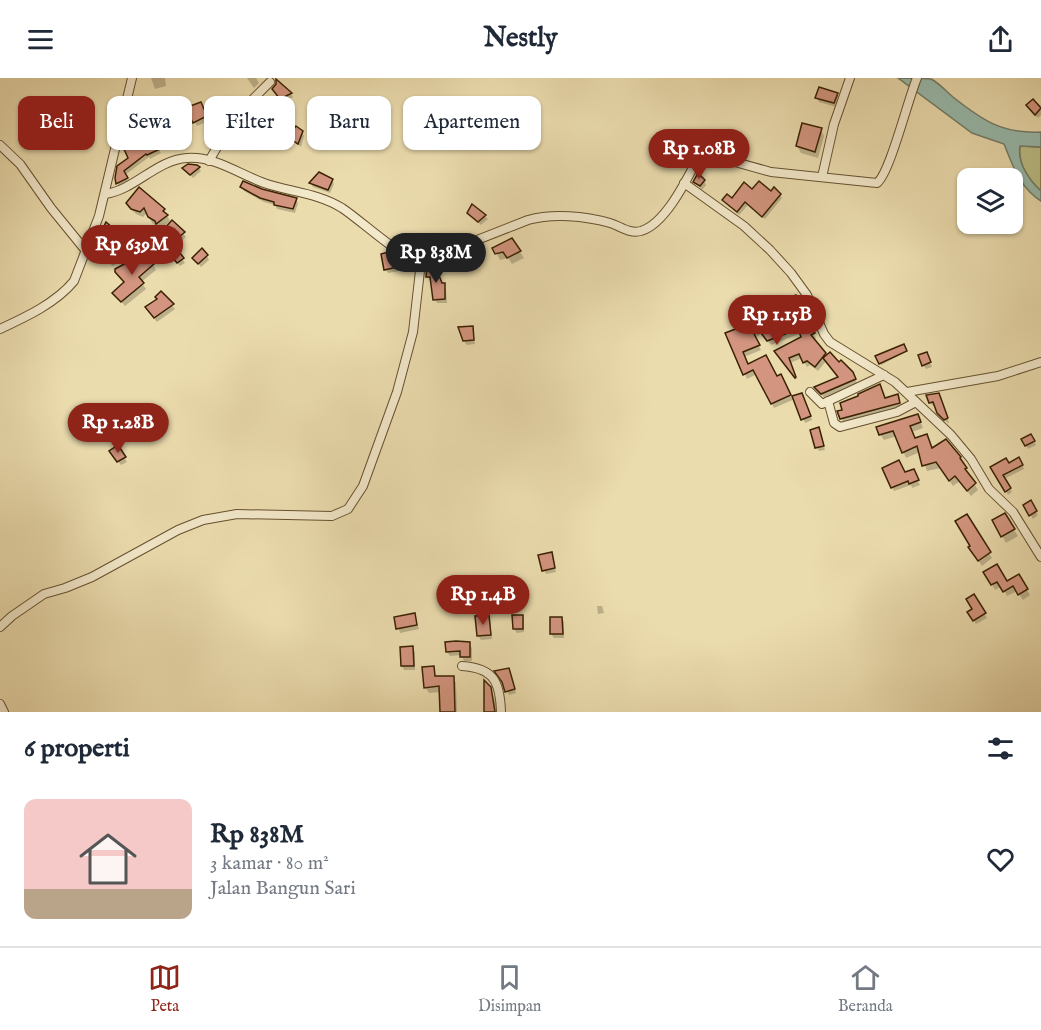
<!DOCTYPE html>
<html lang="id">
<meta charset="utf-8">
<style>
:root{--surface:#fff;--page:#f6f6f7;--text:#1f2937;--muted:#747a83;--line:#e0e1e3;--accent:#8f2418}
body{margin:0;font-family:"IM FELL English",serif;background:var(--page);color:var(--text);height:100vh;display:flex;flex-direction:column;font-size:22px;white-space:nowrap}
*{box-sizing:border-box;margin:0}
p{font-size:20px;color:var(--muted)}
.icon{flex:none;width:33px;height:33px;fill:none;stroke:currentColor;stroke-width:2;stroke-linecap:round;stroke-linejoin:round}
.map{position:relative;height:634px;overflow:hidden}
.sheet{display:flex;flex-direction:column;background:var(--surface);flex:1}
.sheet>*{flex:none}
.hud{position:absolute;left:18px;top:18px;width:600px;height:54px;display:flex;gap:12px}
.fabs{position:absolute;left:957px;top:90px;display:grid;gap:12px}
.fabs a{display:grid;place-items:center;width:66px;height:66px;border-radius:12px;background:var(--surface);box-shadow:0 2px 4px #0004;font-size:30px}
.price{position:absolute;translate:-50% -51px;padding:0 14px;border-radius:21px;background:var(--accent);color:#fff;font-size:20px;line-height:39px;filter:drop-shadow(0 2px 3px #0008)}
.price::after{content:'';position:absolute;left:50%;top:36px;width:18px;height:14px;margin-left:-9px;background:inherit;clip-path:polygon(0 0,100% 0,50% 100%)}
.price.active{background:#222;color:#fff}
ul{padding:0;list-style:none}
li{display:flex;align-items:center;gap:18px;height:150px;padding:0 24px}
li span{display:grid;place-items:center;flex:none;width:168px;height:120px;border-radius:12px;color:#555}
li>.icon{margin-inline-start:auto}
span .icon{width:72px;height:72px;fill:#fffc;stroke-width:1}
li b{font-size:26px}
h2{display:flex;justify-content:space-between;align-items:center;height:72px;padding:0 24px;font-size:26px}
.tag{padding:0 21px;border-radius:12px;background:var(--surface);box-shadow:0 2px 4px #0004;font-size:21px;line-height:54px}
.tag.active{background:var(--accent);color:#fff}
header{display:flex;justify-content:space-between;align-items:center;height:78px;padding:0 24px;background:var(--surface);font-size:27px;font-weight:700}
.tab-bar{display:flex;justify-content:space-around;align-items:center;height:84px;border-top:2px solid var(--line);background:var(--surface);font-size:16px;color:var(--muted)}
.tab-bar a{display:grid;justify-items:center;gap:3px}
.tab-bar .active{color:var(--accent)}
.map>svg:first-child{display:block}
</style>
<header><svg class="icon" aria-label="menu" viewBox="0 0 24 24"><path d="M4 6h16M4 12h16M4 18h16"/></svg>Nestly<svg class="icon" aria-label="share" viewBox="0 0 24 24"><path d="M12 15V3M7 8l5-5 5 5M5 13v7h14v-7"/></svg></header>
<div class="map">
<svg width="1041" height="634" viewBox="0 0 1041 634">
<rect width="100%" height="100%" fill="#ebdcae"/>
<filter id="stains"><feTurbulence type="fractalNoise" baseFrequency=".00333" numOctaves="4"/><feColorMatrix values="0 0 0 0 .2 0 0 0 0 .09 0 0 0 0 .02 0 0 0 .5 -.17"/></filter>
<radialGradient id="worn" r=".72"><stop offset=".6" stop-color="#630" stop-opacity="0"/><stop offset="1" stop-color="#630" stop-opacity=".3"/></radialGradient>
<path fill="#bcbf87" stroke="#7b7045" stroke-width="1.5" d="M1020,68L1041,69V113C1029,102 1017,85 1020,68Z"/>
<path fill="#98bbad" stroke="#727d69" stroke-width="1.5" d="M898,0C907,0 923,0 931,1C939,5 946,13 953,19C982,42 1002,56 1041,54V69L1020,68C1017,85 1029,102 1041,113V123C1020,110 1013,88 1004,66L972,55Z"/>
<g fill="#0003">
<path d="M151,0H165L166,8L155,11Z"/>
<path d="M247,0H256L259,5L254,10Z"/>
<path d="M277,4L291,16L293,19L284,24L276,15Z"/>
<path d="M837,16L839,20L836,29L819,24L817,20Z"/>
<path d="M1033,23L1041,32V37L1038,40L1030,31Z"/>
<path d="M200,26L208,43L197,48L187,30Z"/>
<path d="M264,36L267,40L260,46L254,39Z"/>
<path d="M821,52L824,58L818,80L801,75L797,68Z"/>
<path d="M302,54L304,58L301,69L290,59Z"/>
<path d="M159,71L161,75L150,81L149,79L125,97L129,105L119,110L116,100L135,74Z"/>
<path d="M184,90H199L201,93L193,100Z"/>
<path d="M332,102L334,106L330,115L313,109L311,105Z"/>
<path d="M704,103L706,107L702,112L695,104Z"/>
<path d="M242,109L296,121L298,125L295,135L277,131L275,127L264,124L244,113Z"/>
<path d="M140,111L164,132L170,143L161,151L152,145L147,135L143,139L136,136L131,131Z"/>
<path d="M752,113L780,117L782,120L765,141L748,127L739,137L724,122H732Z"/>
<path d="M472,128L488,141L481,147L468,135Z"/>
<path d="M172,144L186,159L171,171L165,164L168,154L166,151Z"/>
<path d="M511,161L524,180L512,186L508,180L500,182L494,170Z"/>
<path d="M130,167L133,173L113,188L99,176L96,169Z"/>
<path d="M175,172L185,185L180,188L172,179Z"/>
<path d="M207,178L209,182L201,189L194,180Z"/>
<path d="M396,184L399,193L388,195L385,191Z"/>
<path d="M153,187L156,192L141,204L146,211L125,228L114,215L125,206L128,189Z"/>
<path d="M428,190L446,211L447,225H437L435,221L432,202H430L427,198Z"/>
<path d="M161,215L175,231L157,244L149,234Z"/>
<path d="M797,221L803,226L805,231L800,233L816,260L813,262L827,279L855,301L858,307L825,321L816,310L839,300L826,283L818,293L810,287L807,289L802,280L790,285L797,302L779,278L803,260L801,255L771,267L762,255L755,260L761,272L744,279L748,288L783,302L792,320L802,316L812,342L805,345L795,321L774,330L757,296L747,301L727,256L768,245L782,238Z"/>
<path d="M472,250L475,266L467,267L464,263Z"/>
<path d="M903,268L906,274L881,287L877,279Z"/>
<path d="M928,280L932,289L926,291L923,287Z"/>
<path d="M879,308L885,321L897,318L903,331L845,347L841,340L860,319Z"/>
<path d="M941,321L949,345H948L942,340L936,327L933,328L930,324Z"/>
<path d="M918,338L923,350L912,354L915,362L927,358L933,372L962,386L978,412L971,418L960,403L953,408L941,390L927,393L920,374L906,380L897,358L884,362L880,356Z"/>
<path d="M820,355L825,372L819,373L817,369Z"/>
<path d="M1031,358L1036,367L1028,371L1023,362Z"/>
<path d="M117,369L127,384L121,387L113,377Z"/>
<path d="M1019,381L1024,391L1004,401L1012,414L1008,417L992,389L1008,387Z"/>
<path d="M905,396L915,397L920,407L912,410L911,407L894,413L892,409Z"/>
<path d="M1030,424L1038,437L1033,441L1025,428Z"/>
<path d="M1004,437L1018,458L1006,465L994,443Z"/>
<path d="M967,438L992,480L982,488L973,475Z"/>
<path d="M551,476L556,494L546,496L544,492Z"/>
<path d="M985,494L1006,505L1019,498L1030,517L1023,522L1017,513L1007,518L1002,508L995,512Z"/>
<path d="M974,518L987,540L976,546L969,535L974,532Z"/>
<path d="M597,528H602L604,535L598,536Z"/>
<path d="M414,536L419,551L400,555L396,540Z"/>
<path d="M522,538L524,542V554L517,555L514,551Z"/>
<path d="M488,539L490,543L492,561L481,562L478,558Z"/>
<path d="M562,540L564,544V560H554L551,556Z"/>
<path d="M469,566L472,570V583H464L461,577L450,578L447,574Z"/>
<path d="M412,570L415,574V592H404L402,588Z"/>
<path d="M433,590L437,600L453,599L456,605L457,634H442L441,614L429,615L425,609Z"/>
<path d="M510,595L516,615L509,617L507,613Z"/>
<path d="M491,612L495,623L497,634H485Z"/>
</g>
<g fill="#d3957f" stroke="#3a2103" stroke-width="1.5">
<path d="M276,1L292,15L280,21L272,11L276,6Z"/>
<path d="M819,9L838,15L834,25L815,20Z"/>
<path d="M1033,21L1041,30L1035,37L1026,27Z"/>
<path d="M201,24L207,38L193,45L185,30Z"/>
<path d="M257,26L266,36L257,43L250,35Z"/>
<path d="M802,45L822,50L815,74L796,68Z"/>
<path d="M296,48L303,53L298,66L288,59Z"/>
<path d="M149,58L160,71L147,77L146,76L124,93L128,100L116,106L115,100L117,88L128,80L124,71L132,67L136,71Z"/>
<path d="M188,86L197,87L200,89L190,97L182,90Z"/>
<path d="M319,94L333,101L328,112L309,105Z"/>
<path d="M698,95L705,102L700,108L693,104Z"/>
<path d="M243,103L262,111L297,120L293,131L274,127V124L260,120L240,109Z"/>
<path d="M759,103L771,113L774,109L781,116L762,139L745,124L737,134L722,122L727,116L732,120L744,104L752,111Z"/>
<path d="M139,109L165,131L163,133L168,137L156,146L155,143L148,139L144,130L140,134L131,131L126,125Z"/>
<path d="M472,126L486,137L478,144L467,135Z"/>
<path d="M172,142L185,154L168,168L161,159L168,152L164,151Z"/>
<path d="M106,144L131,166L108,183L94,169Z"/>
<path d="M512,160L521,173L507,180L503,174L495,176L492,170Z"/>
<path d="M176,170L184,180L177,185L168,174Z"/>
<path d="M202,170L208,177L198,186L192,180Z"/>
<path d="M142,173L154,186L139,199L144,205L121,224L112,215L124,204L115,194V191L126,185L128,187Z"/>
<path d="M388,174L395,178L398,189L384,192L381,176Z"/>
<path d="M435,187L442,205H445V221L433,222L430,199H426L427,189Z"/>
<path d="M161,213L174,226L154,240L145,229L157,221L155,219Z"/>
<path d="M796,217L797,220L801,219L804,226L799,228L815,255L811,257L826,275L815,289L807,283L803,285L799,276L789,280L796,299L795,300L774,273L801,259L798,251L767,263L758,251L753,254L760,267L743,274L748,286L766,277L777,298L781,296L791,317L771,326L753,292L743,297L725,255L757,243L756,241L765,236L768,243L780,238L775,225Z"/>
<path d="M473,248L474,262L463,263L458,249Z"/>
<path d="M904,266L907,273L879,286L875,278Z"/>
<path d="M830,274L839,284L841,282L853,294L856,301L821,316L814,309L838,299L823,280Z"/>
<path d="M927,274L931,284L922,288L918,277Z"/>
<path d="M880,306L885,320L898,316L900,325L840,341L837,333L842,332L840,325L858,318V316Z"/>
<path d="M802,315L811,338L801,342L792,318Z"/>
<path d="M939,315L948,340L944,342L937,335L933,324L929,325L926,317Z"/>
<path d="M918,336L921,344L910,348L915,360L927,356L932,370L946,361L961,379L960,380L967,390L965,391L976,405L967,413L955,398L949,403L936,384L922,388L917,368L902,375L893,353L879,357L876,349Z"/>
<path d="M819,349L824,368L815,370L810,352Z"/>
<path d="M1031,356L1035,363L1025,368L1021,361Z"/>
<path d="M118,367L126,379L117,384L109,373Z"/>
<path d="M1019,379L1023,387L1003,397L1011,410L1005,414L990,389L1006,380L1009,385Z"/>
<path d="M899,382L905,394L914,391L919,402L909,406L908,403L891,410L882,390Z"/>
<path d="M1031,422L1037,433L1029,438L1023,427Z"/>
<path d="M1005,435L1015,451L1001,459L992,442Z"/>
<path d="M967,436L991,474L978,483L968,469L970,468L955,443Z"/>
<path d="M552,474L555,490L542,493L538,477Z"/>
<path d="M997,486L1007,503L1019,496L1028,511L1018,517L1013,508L1003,514L997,504L991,507L983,494Z"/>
<path d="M974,516L986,535L973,543L967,534L972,531L966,521Z"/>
<path d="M415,535L417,547L396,551L394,539Z"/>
<path d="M489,537L491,557L477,558L475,538Z"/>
<path d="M512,537H523V551H513Z"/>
<path d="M550,539H562L563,556H550Z"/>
<path d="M456,563L470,564V579H460V573L446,574L445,564Z"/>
<path d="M413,568L414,588H401L400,569Z"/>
<path d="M434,588L435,598H454L455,634H440L439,608L424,610L422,589Z"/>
<path d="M509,590L515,611L505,614L502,604L494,593Z"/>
<path d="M484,602L491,609L495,634H484Z"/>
</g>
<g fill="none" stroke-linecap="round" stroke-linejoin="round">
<defs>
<g id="minor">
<path d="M0,67L20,86L51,130L86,173"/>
<path d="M209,83L234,40L270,4"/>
<path d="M822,99L834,46L850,0"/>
<path d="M684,105L744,148L770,172L791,195L807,217L824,256L830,264L895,304L951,357L971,381L989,411L1013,434L1041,479"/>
<path d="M105,116C135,112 156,82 187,80C215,78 239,96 264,105C290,114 318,115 342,130C363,144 398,178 421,184L528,142C553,135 585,138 610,145C620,148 629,156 641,153C665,146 686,103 697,82L704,78L710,77L771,94L877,105C890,95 908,21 917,0"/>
<path d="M0,251C26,239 56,225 74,203L99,138L132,0"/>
<path d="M810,314L822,326L884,297"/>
<path d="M907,314L998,298L1041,284"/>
<path d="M828,323L834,345L840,349L897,334L916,324"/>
<path d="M0,549L12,538L44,516L65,510L92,499L178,452L203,442L237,436L332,438L348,431L363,408L397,314L413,254L421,184"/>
<path d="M462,588C494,590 500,604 501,634"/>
<path d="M0,626L4,634"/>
</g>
</defs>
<use href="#minor" stroke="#66502e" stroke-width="10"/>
<use href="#minor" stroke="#f2e8ca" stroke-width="8"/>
</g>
<rect width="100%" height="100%" filter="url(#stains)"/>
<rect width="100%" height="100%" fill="url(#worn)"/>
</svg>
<div class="fabs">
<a><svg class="icon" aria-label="layers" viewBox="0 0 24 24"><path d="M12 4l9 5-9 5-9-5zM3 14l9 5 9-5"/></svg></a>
</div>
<b class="price" style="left:699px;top:102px">Rp 1.08B</b>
<b class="price" style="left:132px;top:198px">Rp 639M</b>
<b class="price active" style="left:436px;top:206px">Rp 838M</b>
<b class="price" style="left:777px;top:268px">Rp 1.15B</b>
<b class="price" style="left:118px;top:376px">Rp 1.28B</b>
<b class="price" style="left:483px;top:548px">Rp 1.4B</b>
<div class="hud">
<a class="tag active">Beli</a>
<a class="tag">Sewa</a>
<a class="tag">Filter</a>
<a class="tag">Baru</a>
<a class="tag">Apartemen</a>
</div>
</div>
<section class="sheet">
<h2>6 properti<svg class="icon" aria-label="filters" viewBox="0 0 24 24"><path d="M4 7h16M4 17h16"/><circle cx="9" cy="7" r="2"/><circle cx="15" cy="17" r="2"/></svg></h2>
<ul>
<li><span style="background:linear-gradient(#f6c9c9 75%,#b9a48a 0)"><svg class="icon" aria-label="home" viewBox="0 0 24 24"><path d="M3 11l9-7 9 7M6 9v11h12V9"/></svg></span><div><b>Rp 838M</b><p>3 kamar · 80 m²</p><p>Jalan Bangun Sari</p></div><svg class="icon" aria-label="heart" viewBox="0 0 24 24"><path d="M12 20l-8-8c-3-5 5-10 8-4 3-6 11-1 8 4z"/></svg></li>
</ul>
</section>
<nav class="tab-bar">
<a class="active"><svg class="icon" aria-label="map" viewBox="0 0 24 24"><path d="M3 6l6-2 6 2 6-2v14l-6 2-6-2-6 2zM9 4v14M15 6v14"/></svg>Peta</a>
<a><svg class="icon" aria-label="saved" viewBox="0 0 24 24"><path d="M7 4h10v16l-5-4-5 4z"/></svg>Disimpan</a>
<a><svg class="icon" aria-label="home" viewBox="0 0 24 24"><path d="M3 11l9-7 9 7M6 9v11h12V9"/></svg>Beranda</a>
</nav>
